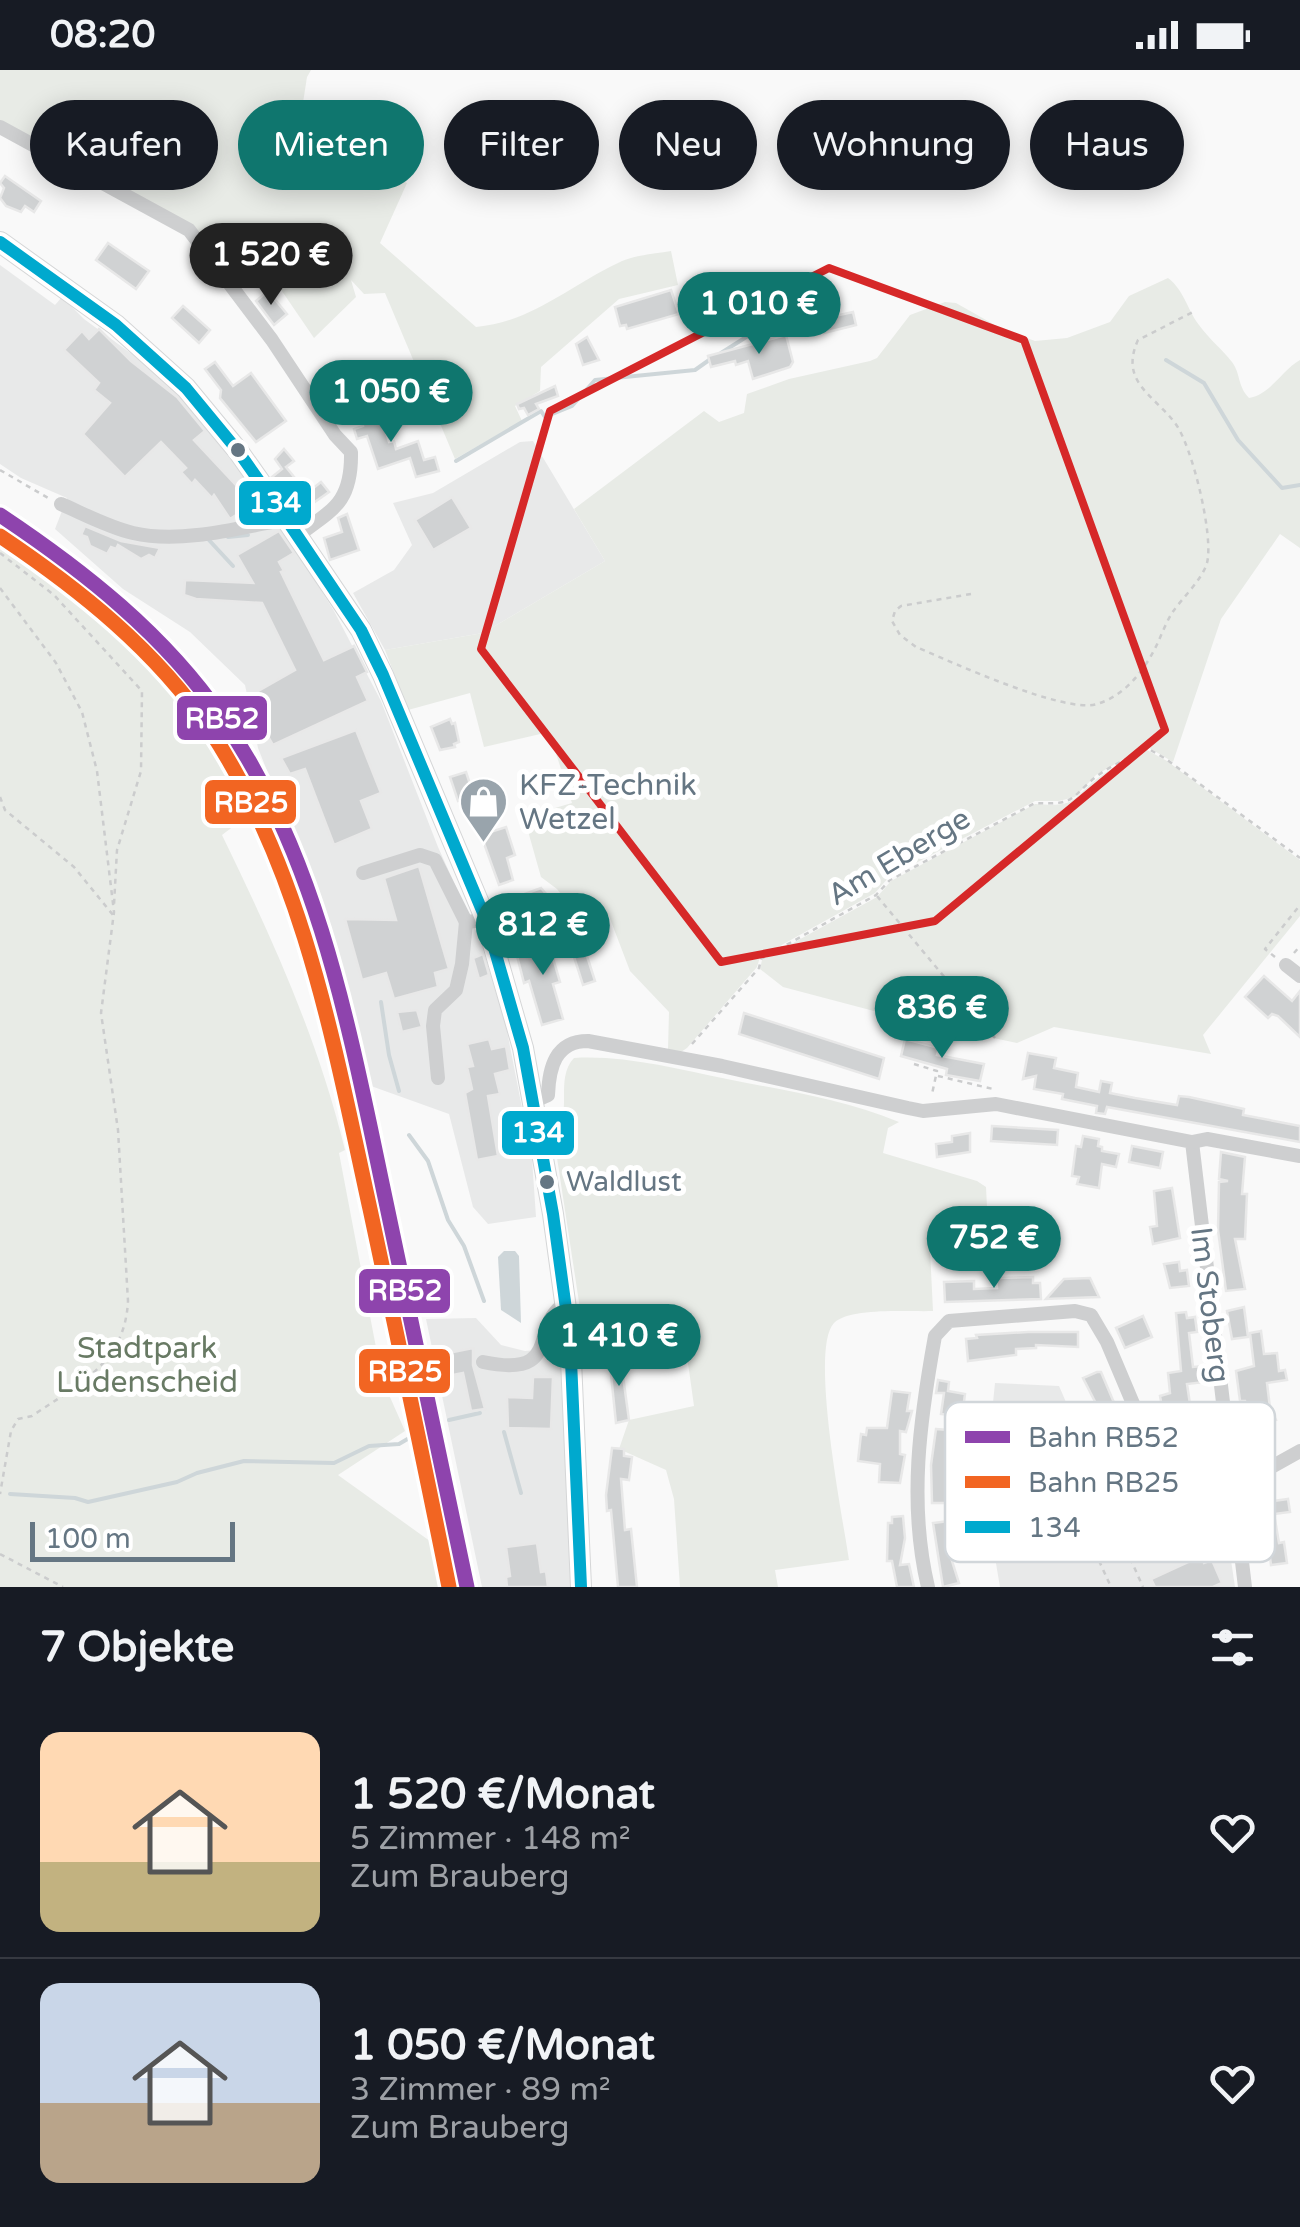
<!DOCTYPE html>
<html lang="de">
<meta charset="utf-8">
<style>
:root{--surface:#171b24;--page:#242831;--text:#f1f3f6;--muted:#9ea1a6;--line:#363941;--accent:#0f766e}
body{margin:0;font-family:"Varela Round",sans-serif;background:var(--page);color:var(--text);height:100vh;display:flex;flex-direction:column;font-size:38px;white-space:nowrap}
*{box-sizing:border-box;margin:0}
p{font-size:32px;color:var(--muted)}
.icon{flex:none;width:55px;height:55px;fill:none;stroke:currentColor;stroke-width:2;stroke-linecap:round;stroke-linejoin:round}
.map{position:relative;height:1517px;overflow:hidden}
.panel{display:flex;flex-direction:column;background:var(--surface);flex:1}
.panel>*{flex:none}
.guide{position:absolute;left:30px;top:30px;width:1240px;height:90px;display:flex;gap:20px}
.scale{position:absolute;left:30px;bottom:25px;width:205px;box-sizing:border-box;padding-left:10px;border:5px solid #657683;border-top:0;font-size:28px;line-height:35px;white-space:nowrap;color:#657683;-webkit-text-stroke:8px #fff;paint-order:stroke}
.price{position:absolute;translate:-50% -85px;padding:0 22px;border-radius:35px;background:var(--accent);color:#fff;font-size:32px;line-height:65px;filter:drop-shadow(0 2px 5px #0008)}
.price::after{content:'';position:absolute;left:50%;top:60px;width:30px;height:22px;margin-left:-15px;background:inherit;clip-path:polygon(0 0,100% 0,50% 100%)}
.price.active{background:#222;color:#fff}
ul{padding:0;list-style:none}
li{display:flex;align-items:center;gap:30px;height:250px;padding:0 40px}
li+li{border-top:2px solid var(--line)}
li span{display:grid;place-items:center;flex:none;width:280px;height:200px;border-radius:20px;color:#555}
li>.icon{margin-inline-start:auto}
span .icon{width:120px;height:120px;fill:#fffc;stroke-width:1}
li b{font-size:42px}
h2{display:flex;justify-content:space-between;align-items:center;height:120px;padding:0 40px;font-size:42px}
.chip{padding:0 35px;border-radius:45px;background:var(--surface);box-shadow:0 5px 25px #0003;font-size:35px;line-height:90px}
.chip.active{background:var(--accent);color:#fff}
.status{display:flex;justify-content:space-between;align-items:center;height:70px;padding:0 50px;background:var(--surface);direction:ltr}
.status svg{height:28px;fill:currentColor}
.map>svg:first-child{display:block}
</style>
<div class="status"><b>08:20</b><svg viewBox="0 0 49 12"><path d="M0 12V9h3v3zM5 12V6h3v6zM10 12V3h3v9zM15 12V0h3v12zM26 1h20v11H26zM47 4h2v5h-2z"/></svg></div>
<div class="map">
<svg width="1300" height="1517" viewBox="0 0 1300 1517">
<rect width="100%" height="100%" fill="#f9f9f9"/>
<g fill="#e8e9e9">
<path d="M0,195L55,235L62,227L84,249L166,309L272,441L334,541L381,631L438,777L480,870L506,956L532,1089L536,1147L488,1154L473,1137L449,1044L371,1016L334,869L258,678L245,615L190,562L123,519L55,459L67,428L21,408L0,394Z"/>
<path d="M533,371L605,491L483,563L385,580L353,523L394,500L412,475L393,433L433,423L520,372Z"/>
<path d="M476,1248L501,1275L525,1281L559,1278L573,1517H482L426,1249Z"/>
<path d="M995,1313L1059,1316L1076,1355L1126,1335L1174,1444L1211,1440L1225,1450L1235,1517H1000L987,1440L986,1401Z"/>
</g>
<g fill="#e8ebe6">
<path d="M0,0H311L307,7L302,39L350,84L407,113L380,173L476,257C532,252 569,216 618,193C633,185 654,184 671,181L678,215L619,229L541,297L540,321L515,336L522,351L455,389L385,223L364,224L351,210L356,227L314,268L245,167L237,166L226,203L210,179L0,53Z"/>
<path d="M1168,208C1184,220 1187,239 1199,255C1209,269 1222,279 1232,292C1241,304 1237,315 1249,328C1271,324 1281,301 1300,290V478L1280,464L1221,549L1173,692L1146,676L1096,705L1075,727L1059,731H1035L889,807L875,823L760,887L757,897L687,978L681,982L668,979L669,942L630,901L609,846L584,854L557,819L541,807L524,747L572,733L549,662L484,677L470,623L408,640L385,580L483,563L605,491L574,439L704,341L719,352L744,343L747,324L789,309L870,291L877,288L910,245L945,232L956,233L1002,259L1035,271L1067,268L1110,252L1129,226Z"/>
<path d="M0,469L57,505L97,536L122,563L198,655L247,746L222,765C272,868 318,969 345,1080L339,1083L382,1309L405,1361L338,1405L434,1474L444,1517H0Z"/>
<path d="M1147,680L1167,691L1300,790V846L1203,965L1211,984L1054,957L1017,973L908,950L783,917L760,899L762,890L877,827L891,811L1035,734C1078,737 1069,731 1098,708C1112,697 1131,689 1147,680Z"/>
<path d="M574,988C625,985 677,999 727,1009C786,1021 843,1029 899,1052L888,1058L883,1083L977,1111L986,1117L989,1177L930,1180L933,1241C909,1242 850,1237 834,1253C809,1279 843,1449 849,1490L775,1500L778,1517H680L674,1429L666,1400L619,1379L629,1350L694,1336L682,1251L584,1265L554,1068C574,1045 554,1009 574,988Z"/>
</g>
<path fill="#ced6d9" d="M504,1181H515L519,1186L521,1253L501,1240L498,1187Z"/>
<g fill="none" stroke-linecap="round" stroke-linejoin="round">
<g stroke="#ced6d9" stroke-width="4">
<path d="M721,283L762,257L837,244"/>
<path d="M1166,290L1204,313L1238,370L1282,418L1300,415"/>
<path d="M456,391L541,341L545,347L572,336L595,310L695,300L712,288"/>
<path d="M228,467L248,465"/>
<path d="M208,469L233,496"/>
<path d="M381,932L389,985L399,1021"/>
<path d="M409,1065L428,1091L448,1150L464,1176L484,1231"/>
<path d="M449,1350L480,1343"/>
<path d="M504,1362L521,1423"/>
<path d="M10,1424L75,1428L88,1432L177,1412L197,1403L244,1391L334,1393L369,1376L399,1374L416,1364"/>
</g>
</g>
<g fill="#d0d2d3" stroke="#e8e8e8" stroke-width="2.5">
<path d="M5,106L41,131L34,142L25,136L21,142L6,136L0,128L4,118L0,113Z"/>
<path d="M108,173L149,201L136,219L96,190Z"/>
<path d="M671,220L679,244L627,259L626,255L620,256L615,237Z"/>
<path d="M268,221L287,244L274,255L256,231Z"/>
<path d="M183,236L210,260L199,273L172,248Z"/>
<path d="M853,242L856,255L824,263L821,249Z"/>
<path d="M99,259L131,291L177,327L205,361L194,370L236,415L243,409L258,431L230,449L214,425L212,428L195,410L192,414L181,402L186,398L161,372L125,407L83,364L110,333L94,320L99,313L64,280L82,261L89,269Z"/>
<path d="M786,265L793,292L790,297L753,309L748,291L736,295L735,291L711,297L708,286Z"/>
<path d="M587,267L599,290L583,295L576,274Z"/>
<path d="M215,292L233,316L251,303L286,351L256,372L220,328L221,320L205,299Z"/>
<path d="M555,316L558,326L536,334L539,339L528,345L524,338L519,339L517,334Z"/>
<path d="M378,336L389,372L394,371L396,379L418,371L424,390L435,387L439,401L416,407L410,388L378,399L367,366L357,369L354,359L363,356L359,342Z"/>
<path d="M284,379L294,391L286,397L307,423L321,412L329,422L299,443L272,407L282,399L275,389Z"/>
<path d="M452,427L471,458L433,480L415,450Z"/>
<path d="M347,444L359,480L330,490L324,468L342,462L338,448Z"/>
<path d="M85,456L121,471L160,478L155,488L149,485L141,489L118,475L116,479L111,477L107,484L90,476L87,467L81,465Z"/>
<path d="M279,461L294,483L279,492L284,501L281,502L324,590L354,576L367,602L357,607L368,631L273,675L246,628L295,600L262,533L196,529L184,525L185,510L253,513L237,485Z"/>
<path d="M450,649L452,654L455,653L459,672L454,674L455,677L440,680L431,657Z"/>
<path d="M356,660L381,723L361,731L372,759L334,775L305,699L290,704L281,688Z"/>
<path d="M466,702L474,726L458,731L450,707Z"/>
<path d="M506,757L515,785L507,788L513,810L499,815L481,765Z"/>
<path d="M419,796L449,899L435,903L438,917L394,929L386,903L362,910L345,849L396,850L384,808Z"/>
<path d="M541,818L548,826L542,829L545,837L508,830Z"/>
<path d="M564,868L570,881L553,888L560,912L553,914L563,949L542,955L529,911L524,913L516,882L540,875L542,878Z"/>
<path d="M586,883L595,911L583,915L574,887Z"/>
<path d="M483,884L489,905L479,909L473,888Z"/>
<path d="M1264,906L1292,931L1300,921V967L1278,946L1272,944L1268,948L1245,927Z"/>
<path d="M417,940L422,957L402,962L397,942Z"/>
<path d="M744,943L884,988L879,1009L739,964Z"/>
<path d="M489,969L492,979L506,976L510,1000L495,1004L500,1024L488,1026L498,1086L477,1090L465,1023L472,1019L467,997L473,996L467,974Z"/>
<path d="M905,969L939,978L937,985L984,994L980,1011L946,1005L947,999L901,986Z"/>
<path d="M1028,983L1056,988L1054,998L1078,1003L1076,1017L1099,1022L1101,1011L1112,1013L1110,1023L1135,1028L1177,1035L1179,1026L1189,1027L1244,1039L1243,1045L1300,1056V1072L1107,1037L1105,1044L1096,1043L1097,1036L1062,1029L1063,1024L1034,1019L1036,1006L1023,1009Z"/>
<path d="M992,1056L1058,1060L1057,1075L991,1071Z"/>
<path d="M970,1063V1082L937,1087L936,1074L952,1072V1066Z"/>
<path d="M1083,1066L1099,1069L1098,1076L1102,1077V1081L1119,1084L1116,1097L1102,1094L1099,1118L1077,1114L1079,1107L1072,1106L1076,1076L1081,1077Z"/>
<path d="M1132,1076L1163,1082L1160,1098L1129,1092Z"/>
<path d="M1221,1082L1245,1087L1242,1124H1247L1245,1169H1235L1245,1219L1226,1221L1218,1160L1219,1112L1228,1111L1219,1109Z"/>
<path d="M1172,1118L1180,1168L1153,1174L1150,1157L1157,1156L1154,1121Z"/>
<path d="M1179,1192L1180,1201L1187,1200L1189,1216L1170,1218L1164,1194Z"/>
<path d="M1033,1207V1213H1040L1041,1229L945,1232L944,1212L974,1211V1219L997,1218L996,1208Z"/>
<path d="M1090,1208L1099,1227L1046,1229L1064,1209Z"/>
<path d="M1244,1237L1248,1267L1232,1269L1227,1241Z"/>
<path d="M1186,1242L1187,1248L1195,1247L1197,1262L1189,1263L1193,1297L1203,1296L1205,1312L1187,1314L1190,1334L1162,1337L1160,1326L1170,1323L1168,1303L1181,1301L1176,1243Z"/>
<path d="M1143,1246L1152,1267L1125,1278L1116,1258Z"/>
<path d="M1261,1261L1264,1284L1277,1283L1279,1301L1285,1300L1287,1310L1267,1313L1270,1338L1276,1350L1261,1357L1259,1343L1247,1345L1245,1331H1240L1236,1301L1254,1296L1250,1263Z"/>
<path d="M1028,1262H1078V1277L1036,1275V1278L1016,1279V1285L968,1291L966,1269L977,1268L976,1265Z"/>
<path d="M473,1278V1295L485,1339L471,1341L463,1303L453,1305L448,1283Z"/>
<path d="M620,1284L629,1350L616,1353L609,1285Z"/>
<path d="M1097,1302H1101L1123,1354L1110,1361L1083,1308Z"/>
<path d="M533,1307H553L551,1359L508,1358L507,1327L532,1328Z"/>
<path d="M938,1310L949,1312L948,1321L965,1324L962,1347L941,1344L944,1323H936Z"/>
<path d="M892,1321L910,1323L907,1341H912L906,1362L900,1361V1384L905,1385L900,1413L879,1412L880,1394L858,1391L861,1364L866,1365L867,1358H887Z"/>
<path d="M936,1359L948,1360L947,1367L955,1368L952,1392H946L947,1433H932L931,1395Z"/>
<path d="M612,1378L624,1379V1386L632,1387L629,1410L621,1409L625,1460L631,1459L637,1517H618L611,1440L607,1441L606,1425Z"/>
<path d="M1272,1424L1273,1431L1288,1429L1290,1442L1274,1444L1279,1473L1284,1472L1287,1493L1271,1495L1266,1457L1260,1458L1256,1426Z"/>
<path d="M903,1446L905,1468L900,1495L909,1494L914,1517H897L892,1491H887L888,1453H892V1447Z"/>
<path d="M949,1451L951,1472H946L959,1513L943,1517L933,1453Z"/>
<path d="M537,1473L541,1502L546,1501L548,1517H507L506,1507L510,1506L506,1477Z"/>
<path d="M1201,1486L1204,1493L1212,1490L1222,1513L1213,1517H1155L1151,1509Z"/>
</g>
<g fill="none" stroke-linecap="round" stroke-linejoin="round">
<defs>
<path id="major" d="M0,172L116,255L186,318L238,381L286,449L361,560L383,605L486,850L523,978L553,1144L570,1268L581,1517"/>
</defs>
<use href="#major" stroke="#d5d6d7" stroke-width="22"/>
<g stroke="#cbcccd" stroke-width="2.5" stroke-dasharray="5 5" stroke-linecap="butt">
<path d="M0,400L50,429"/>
<path d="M0,483L54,525L142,621L141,701L117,780L114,835"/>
<path d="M0,518L56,593L82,642L97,701L114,842L101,943L118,1060L128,1231C125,1293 79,1314 32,1346L18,1349L11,1361L0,1424"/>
<path d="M971,524L901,536L895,541L892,551L900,565L916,577C952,592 1064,644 1097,634C1127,625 1147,597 1159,570C1163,561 1167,551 1172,543C1182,528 1202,510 1207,493C1214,466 1192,375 1175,353C1154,325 1119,312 1138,270L1195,241"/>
<path d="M0,727L5,740L74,797L113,845"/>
<path d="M877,826L995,968"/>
<path d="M1294,883L1300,876"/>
<path d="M1275,887L1265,879L1300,835"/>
<path d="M692,974L759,898L761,889L876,825L890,810L1035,733C1077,735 1068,729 1097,706C1112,695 1131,687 1147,678L1166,689L1300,788"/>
<path d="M914,994L937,1001L932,1024"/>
<path d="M938,1006L993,1019"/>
<path d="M1028,1408L1022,1395C1049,1387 1080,1379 1108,1385L1119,1401L1140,1449L1090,1471L1111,1517"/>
<path d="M1118,1461L1143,1517"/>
<path d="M0,1484L63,1517"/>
<path d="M1131,1491C1151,1482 1188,1473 1195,1451"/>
</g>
<g stroke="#cecfd0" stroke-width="14">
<path d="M0,57L189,160L272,270L335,365L351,382C352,432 334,439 297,466"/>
<path d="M61,434C84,444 108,457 133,463C181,474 239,458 286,449"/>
<path d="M363,803L420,785L435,790L466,852L486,850"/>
<path d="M1286,895L1300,906"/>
<path d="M438,1008L433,956L435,940L456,920L462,894L466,852"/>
<path d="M532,1032L548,1025C549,998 555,971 588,971L722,996L908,1038L923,1041L996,1034L1192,1072L1245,1517"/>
<path d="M1192,1072L1207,1069L1300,1086"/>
<path d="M483,1292C564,1309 528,1255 566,1233"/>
<path d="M1229,1406L1266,1400L1300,1381"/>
<path d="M928,1517C908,1433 920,1349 935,1266L949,1251L1075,1241L1091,1245L1107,1272L1172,1426L1187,1435L1232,1431"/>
</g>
<use href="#major" stroke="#e1e2e2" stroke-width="18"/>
<defs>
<path id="bus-1" d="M0,172L116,255L186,318L238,381L286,449L361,560L383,605L486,850L523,978L553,1144L570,1268L581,1517"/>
</defs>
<use href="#bus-1" stroke="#fff" stroke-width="20"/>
<use href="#bus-1" stroke="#00a9ce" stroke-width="12"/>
<defs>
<path id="rail-1" d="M0,445C84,501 164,564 222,648C320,789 351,967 386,1132C413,1260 441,1388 467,1517"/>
<path id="rail-2" d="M0,466C79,519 156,580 210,660C304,803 334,975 370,1139C397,1265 424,1391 449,1517"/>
</defs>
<use href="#rail-1" stroke="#fff" stroke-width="22"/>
<use href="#rail-2" stroke="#fff" stroke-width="22"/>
<use href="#rail-1" stroke="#8e44ad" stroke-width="15"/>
<use href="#rail-2" stroke="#f26522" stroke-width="15"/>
</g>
<path fill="none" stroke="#d62828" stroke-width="8" stroke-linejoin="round" d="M829,198L1024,270L1165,660L935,851L721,892L481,579L550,341Z"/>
<defs>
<symbol id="shop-pin" viewBox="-11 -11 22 30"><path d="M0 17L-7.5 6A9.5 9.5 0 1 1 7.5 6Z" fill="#99a4ac" stroke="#fff"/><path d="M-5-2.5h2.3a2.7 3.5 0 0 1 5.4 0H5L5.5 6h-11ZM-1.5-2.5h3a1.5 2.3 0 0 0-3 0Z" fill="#fff"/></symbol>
</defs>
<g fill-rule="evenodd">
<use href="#shop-pin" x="456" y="704" width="55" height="75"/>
</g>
<g fill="#657683" stroke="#fff" stroke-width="4">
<circle cx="238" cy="380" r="9"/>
<circle cx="547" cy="1112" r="9"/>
</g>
<g text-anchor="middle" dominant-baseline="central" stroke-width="10" stroke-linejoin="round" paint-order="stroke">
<g font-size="28" fill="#657683" stroke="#fff" text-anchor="start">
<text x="566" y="1112">Waldlust</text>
</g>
<g font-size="30" fill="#657683" stroke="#fff" text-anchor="start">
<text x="519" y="715">KFZ-Technik<tspan x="519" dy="34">Wetzel</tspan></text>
</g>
<g font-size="30" fill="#657683" stroke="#fff">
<text transform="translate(899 787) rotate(-31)">Am Eberge</text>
<text transform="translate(1210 1235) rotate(83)">Im Stoberg</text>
</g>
<g font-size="30" fill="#687a64" stroke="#fff">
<text x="147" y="1278">Stadtpark<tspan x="147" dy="34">Lüdenscheid</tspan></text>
</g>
</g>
<rect x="945" y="1332" width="330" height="160" rx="15" fill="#fff" stroke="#d1d6da" stroke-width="2.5"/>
<rect x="965" y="1361" width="45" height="12" fill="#8e44ad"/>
<rect x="965" y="1406" width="45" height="12" fill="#f26522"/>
<rect x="965" y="1451" width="45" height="12" fill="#00a9ce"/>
<g font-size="28" fill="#657683">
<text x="1028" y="1377">Bahn RB52</text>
<text x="1028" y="1422">Bahn RB25</text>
<text x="1028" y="1467">134</text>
</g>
<g stroke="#fff" stroke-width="4">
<rect x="237" y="409" width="76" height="48" rx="10" fill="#00a9ce"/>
<rect x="175" y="624" width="94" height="48" rx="10" fill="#8e44ad"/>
<rect x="203" y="708" width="95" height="48" rx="10" fill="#f26522"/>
<rect x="500" y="1039" width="76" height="48" rx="10" fill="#00a9ce"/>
<rect x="357" y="1197" width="95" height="48" rx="10" fill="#8e44ad"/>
<rect x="357" y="1277" width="95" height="48" rx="10" fill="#f26522"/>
</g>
<g font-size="28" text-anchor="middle" font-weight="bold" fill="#fff">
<text x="275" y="442">134</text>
<text x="222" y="658">RB52</text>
<text x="251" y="742">RB25</text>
<text x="538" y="1072">134</text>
<text x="405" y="1230">RB52</text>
<text x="405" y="1311">RB25</text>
</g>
</svg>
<div class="scale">100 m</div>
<b class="price active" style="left:271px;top:238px">1 520 €</b>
<b class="price" style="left:759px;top:287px">1 010 €</b>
<b class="price" style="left:391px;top:375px">1 050 €</b>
<b class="price" style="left:543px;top:908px">812 €</b>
<b class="price" style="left:942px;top:991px">836 €</b>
<b class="price" style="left:994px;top:1221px">752 €</b>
<b class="price" style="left:619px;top:1319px">1 410 €</b>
<div class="guide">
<a class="chip">Kaufen</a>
<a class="chip active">Mieten</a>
<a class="chip">Filter</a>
<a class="chip">Neu</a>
<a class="chip">Wohnung</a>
<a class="chip">Haus</a>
</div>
</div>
<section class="panel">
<h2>7 Objekte<svg class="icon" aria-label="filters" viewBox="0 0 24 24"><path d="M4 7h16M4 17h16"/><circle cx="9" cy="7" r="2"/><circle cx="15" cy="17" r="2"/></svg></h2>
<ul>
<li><span style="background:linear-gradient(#ffd9b3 65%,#c2b280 0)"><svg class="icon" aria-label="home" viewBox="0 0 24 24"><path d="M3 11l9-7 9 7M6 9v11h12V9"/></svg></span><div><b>1 520 €/Monat</b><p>5 Zimmer · 148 m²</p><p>Zum Brauberg</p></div><svg class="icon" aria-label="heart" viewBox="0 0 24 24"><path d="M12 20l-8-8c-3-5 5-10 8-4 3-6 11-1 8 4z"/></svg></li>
<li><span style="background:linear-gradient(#c9d6e8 60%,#b9a48a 0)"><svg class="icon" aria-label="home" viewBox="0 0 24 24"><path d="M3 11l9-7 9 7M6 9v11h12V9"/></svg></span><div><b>1 050 €/Monat</b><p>3 Zimmer · 89 m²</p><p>Zum Brauberg</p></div><svg class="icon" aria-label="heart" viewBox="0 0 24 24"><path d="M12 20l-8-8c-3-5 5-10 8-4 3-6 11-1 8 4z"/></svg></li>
</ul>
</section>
